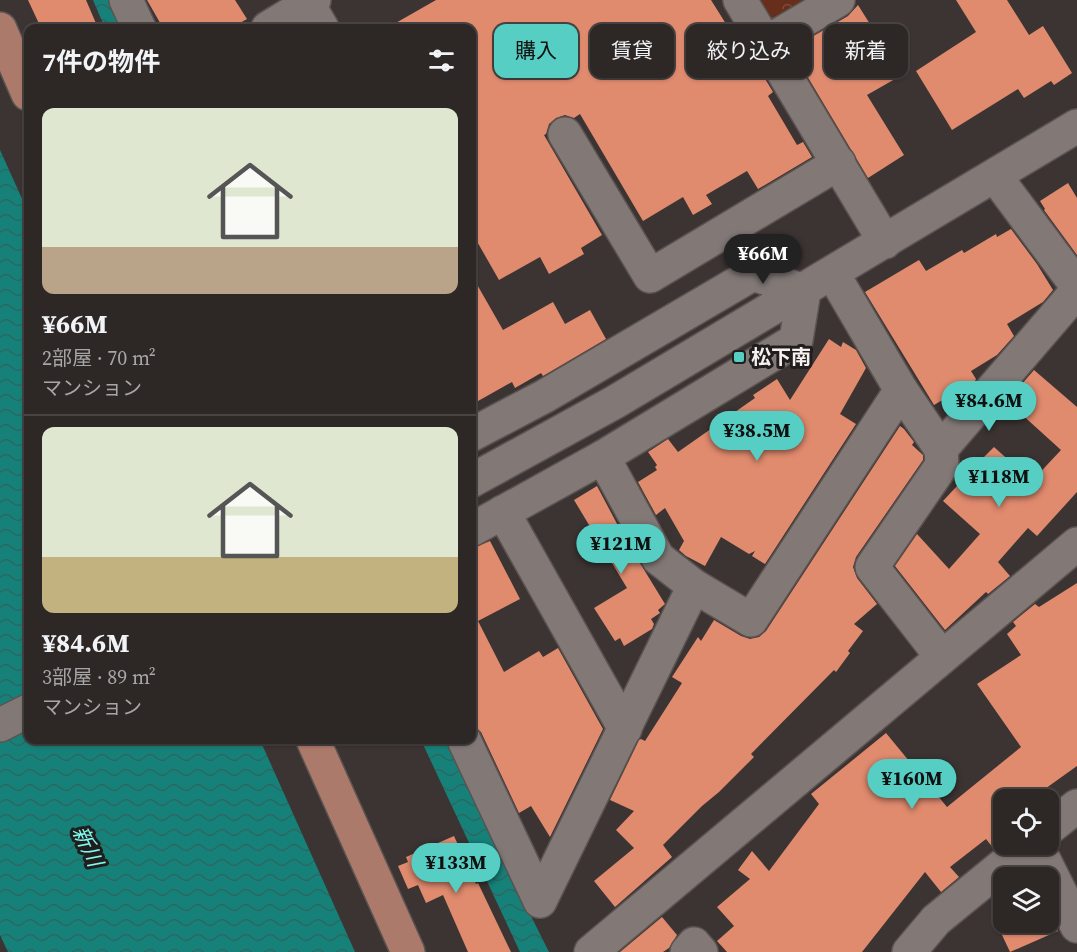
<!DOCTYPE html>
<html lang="ja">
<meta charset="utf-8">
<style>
:root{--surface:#2d2726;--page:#352f2e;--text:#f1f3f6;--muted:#a7a5a7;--line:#484443;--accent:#56cec3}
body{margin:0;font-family:"Source Serif 4","Noto Sans JP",serif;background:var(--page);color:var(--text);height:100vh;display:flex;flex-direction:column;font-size:22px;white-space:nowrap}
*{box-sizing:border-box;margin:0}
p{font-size:20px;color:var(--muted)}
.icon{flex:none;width:33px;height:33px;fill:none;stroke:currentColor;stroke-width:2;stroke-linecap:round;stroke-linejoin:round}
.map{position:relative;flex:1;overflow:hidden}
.panel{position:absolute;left:24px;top:24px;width:452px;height:720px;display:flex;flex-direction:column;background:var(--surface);border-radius:12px;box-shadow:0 2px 4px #0004,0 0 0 2px var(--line)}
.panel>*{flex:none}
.top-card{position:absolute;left:494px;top:24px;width:494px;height:54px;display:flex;gap:12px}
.fabs{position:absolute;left:993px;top:789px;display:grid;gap:12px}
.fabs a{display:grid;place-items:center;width:66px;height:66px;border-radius:12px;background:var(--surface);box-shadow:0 2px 4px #0004,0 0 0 2px var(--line);font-size:30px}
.price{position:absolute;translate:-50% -51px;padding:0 14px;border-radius:21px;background:var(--accent);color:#111;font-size:20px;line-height:39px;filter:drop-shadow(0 2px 3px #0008)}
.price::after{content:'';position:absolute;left:50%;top:36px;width:18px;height:14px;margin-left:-9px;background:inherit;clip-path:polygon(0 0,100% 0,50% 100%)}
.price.current{background:#222;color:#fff}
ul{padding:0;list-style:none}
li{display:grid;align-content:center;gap:12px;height:318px;padding:0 18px}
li+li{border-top:2px solid var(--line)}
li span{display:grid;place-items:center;height:186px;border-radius:12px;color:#555}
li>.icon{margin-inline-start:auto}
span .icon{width:108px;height:108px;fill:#fffc;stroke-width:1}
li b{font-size:26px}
h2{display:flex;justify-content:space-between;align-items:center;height:72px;padding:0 18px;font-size:26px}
.tag{padding:0 21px;border-radius:12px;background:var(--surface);box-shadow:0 2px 4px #0004,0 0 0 2px var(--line);font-size:21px;line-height:54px}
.tag.current{background:var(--accent);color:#111}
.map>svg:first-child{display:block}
</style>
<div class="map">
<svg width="1077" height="952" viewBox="0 0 1077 952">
<defs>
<pattern id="forest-crowns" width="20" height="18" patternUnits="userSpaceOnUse" patternTransform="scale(1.5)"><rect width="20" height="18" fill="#662e1b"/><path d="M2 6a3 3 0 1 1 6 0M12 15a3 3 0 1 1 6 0" fill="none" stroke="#7c4d3c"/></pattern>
<pattern id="water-waves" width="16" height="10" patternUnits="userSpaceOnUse" patternTransform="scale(1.5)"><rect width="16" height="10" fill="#168179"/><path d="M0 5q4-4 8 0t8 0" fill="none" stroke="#2d6763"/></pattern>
</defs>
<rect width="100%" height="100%" fill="#3c3432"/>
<path fill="url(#forest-crowns)" d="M754,0H813L778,22L765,19Z"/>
<g fill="url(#water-waves)">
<path d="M93,0H115L127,28H105Z"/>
<path d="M0,150L28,212V740H260L355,952H8L0,935Z"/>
<path d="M421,740H449L529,912L549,952H520Z"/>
</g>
<g fill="#e08a6e">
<path d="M28,0H86L98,28H41Z"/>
<path d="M147,0H235L247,19L231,28H163Z"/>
<path d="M436,0H711L748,59L752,57L773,92L768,96L797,145L803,142L812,157L758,189L747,171L706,195L712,204L693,215L683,197L643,221L580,114L574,118L565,115L556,118L549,124L546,134L544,135L602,235L581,248L584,254L549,274L540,257L499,280L471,231V28H387Z"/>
<path d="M956,0H1007L1029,35L1043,26L1072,73L1054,85L1051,81L1024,98L1018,89L952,130L916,71L976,32Z"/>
<path d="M858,5L902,75L867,95L904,155L868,178L791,49L848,16Z"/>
<path d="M1068,183L1077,198V255L1044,210L1045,209L1040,201Z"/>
<path d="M1011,229L1037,264L1053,290L1043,302L1007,324L1014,336L997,355L971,371L976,379L975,381L934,405L865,292L919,260L926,271L962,250L964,253L996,234L997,237Z"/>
<path d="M471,274L503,330L553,302L565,324L590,310L606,339L543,376L541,373L515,388L512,382L471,405Z"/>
<path d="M829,339L841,347L843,342L856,350L866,368L840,414L856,424L765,564L752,556L755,551L749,554L721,537L705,566L686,556L679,550L684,541L665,508L656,515L638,482L657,470L655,467L657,465L648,452L668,439L678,452L755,398L753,395L777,379L790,400Z"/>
<path d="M1034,370L1077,407V492L1037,536L1028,528L998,562L1010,576L988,594L986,592L945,630L895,566L917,534L949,569L980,534L943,501L971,471L973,472L971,470L994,447L1032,481L1061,450L1007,401Z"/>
<path d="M900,426L904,429L914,442L912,445L923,455V460L856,557L853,567L857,578L877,604L854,624L863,631L848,651L850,653L836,672L834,670L751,754L754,757L719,792L702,806L663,845L672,857L615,907L594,881L634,848L616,830L634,811L610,800L639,740L641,739L645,741L682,683L672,677L698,637L701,641L714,620L741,636L750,639L759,637L766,631Z"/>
<path d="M597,486L624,537L665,604L658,610L660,613L651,619L654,624L652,629L624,646L620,638L615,641L594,608L627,588L574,500Z"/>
<path d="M490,541L520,599L478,621L504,672L539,651L543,657L558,648L603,729L550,837L531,806L519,813L481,732L471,723V549Z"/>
<path d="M1077,583V766L1042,791L1048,800H1004V841L994,849L986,839L950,867L959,877L941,892L925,872L862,952H727L717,941L734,926L717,907L750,879L738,870L752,851L769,871L819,804L811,794L886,733L947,807L1021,747L977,684L1021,655L1007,634L1016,626L1013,622L1035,604L1039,607Z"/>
<path d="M454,836L476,884L478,883L511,952H468L443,895L426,903L418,885L408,889L398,866L408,862L406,857Z"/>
<path d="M662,917L677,935L669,948L663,952H620Z"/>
<path d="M996,922H1054L1058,931L1010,952Z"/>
</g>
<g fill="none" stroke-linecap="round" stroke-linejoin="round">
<defs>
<g id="minor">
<path d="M126,0L139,28"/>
<path d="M740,0L885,242"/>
<path d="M308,4L322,28"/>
<path d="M268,28L314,0"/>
<path d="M767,42L838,0"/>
<path d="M565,134L650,276L839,163"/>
<path d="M995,176L1077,286"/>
<path d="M901,390L941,449L1077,291"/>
<path d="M471,435L545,396L753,274L804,291L796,340L603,457L471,530"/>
<path d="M941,449L942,465L872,567L942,657"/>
<path d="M603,457L658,558L694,586L751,620L901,390L833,274"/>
<path d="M471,481L615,402L1077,126"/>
<path d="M503,512L625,729"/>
<path d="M0,725L28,711"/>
<path d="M464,740L540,901"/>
<path d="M1048,829L1077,806"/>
<path d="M1036,844L1077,926"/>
<path d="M540,901L694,586"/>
<path d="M591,952L1077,544"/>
<path d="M687,952L694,944L701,952"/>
<path d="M909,952L936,920L1029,844"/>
</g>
<g id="major">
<path d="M0,29L28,94"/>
<path d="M313,740L408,952"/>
</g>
</defs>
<use href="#minor" stroke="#5a5351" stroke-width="36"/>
<use href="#major" stroke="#5a5351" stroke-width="36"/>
<use href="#minor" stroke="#827977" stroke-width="33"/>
<use href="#major" stroke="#ac7a6a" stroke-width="33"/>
</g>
<rect fill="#56cec3" stroke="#201d1c" stroke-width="2" x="733" y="351" width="12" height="12" rx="3"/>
<g text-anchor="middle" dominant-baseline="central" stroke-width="6" stroke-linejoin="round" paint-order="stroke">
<g font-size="20" font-weight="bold" fill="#f6f1ef" stroke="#201d1c" text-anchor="start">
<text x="751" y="357">松下南</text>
</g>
<g font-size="21" font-style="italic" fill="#7dfbef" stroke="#201d1c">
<text transform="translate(88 846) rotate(65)">新川</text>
</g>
</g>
</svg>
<div class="fabs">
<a><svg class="icon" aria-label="locate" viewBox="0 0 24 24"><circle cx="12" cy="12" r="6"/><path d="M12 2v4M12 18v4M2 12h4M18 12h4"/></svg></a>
<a><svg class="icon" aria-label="layers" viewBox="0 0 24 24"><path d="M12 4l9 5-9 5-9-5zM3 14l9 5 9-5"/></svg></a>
</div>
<b class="price current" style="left:763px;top:285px">¥66M</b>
<b class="price" style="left:989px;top:432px">¥84.6M</b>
<b class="price" style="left:757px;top:462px">¥38.5M</b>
<b class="price" style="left:999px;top:508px">¥118M</b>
<b class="price" style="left:621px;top:575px">¥121M</b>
<b class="price" style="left:912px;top:810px">¥160M</b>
<b class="price" style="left:456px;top:894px">¥133M</b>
<div class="top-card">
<a class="tag current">購入</a>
<a class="tag">賃貸</a>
<a class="tag">絞り込み</a>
<a class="tag">新着</a>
</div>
<section class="panel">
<h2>7件の物件<svg class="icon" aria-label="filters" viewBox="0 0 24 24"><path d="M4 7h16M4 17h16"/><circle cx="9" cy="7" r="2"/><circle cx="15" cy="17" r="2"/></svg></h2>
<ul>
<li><span style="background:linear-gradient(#dfe7d0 75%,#b9a48a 0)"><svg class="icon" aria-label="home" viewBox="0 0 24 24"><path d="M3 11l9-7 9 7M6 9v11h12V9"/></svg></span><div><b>¥66M</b><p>2部屋 · 70 m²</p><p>マンション</p></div></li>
<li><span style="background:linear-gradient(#dfe7d0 70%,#c2b280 0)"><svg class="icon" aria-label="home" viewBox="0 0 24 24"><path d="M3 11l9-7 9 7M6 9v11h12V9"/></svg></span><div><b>¥84.6M</b><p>3部屋 · 89 m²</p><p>マンション</p></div></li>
</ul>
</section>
</div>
